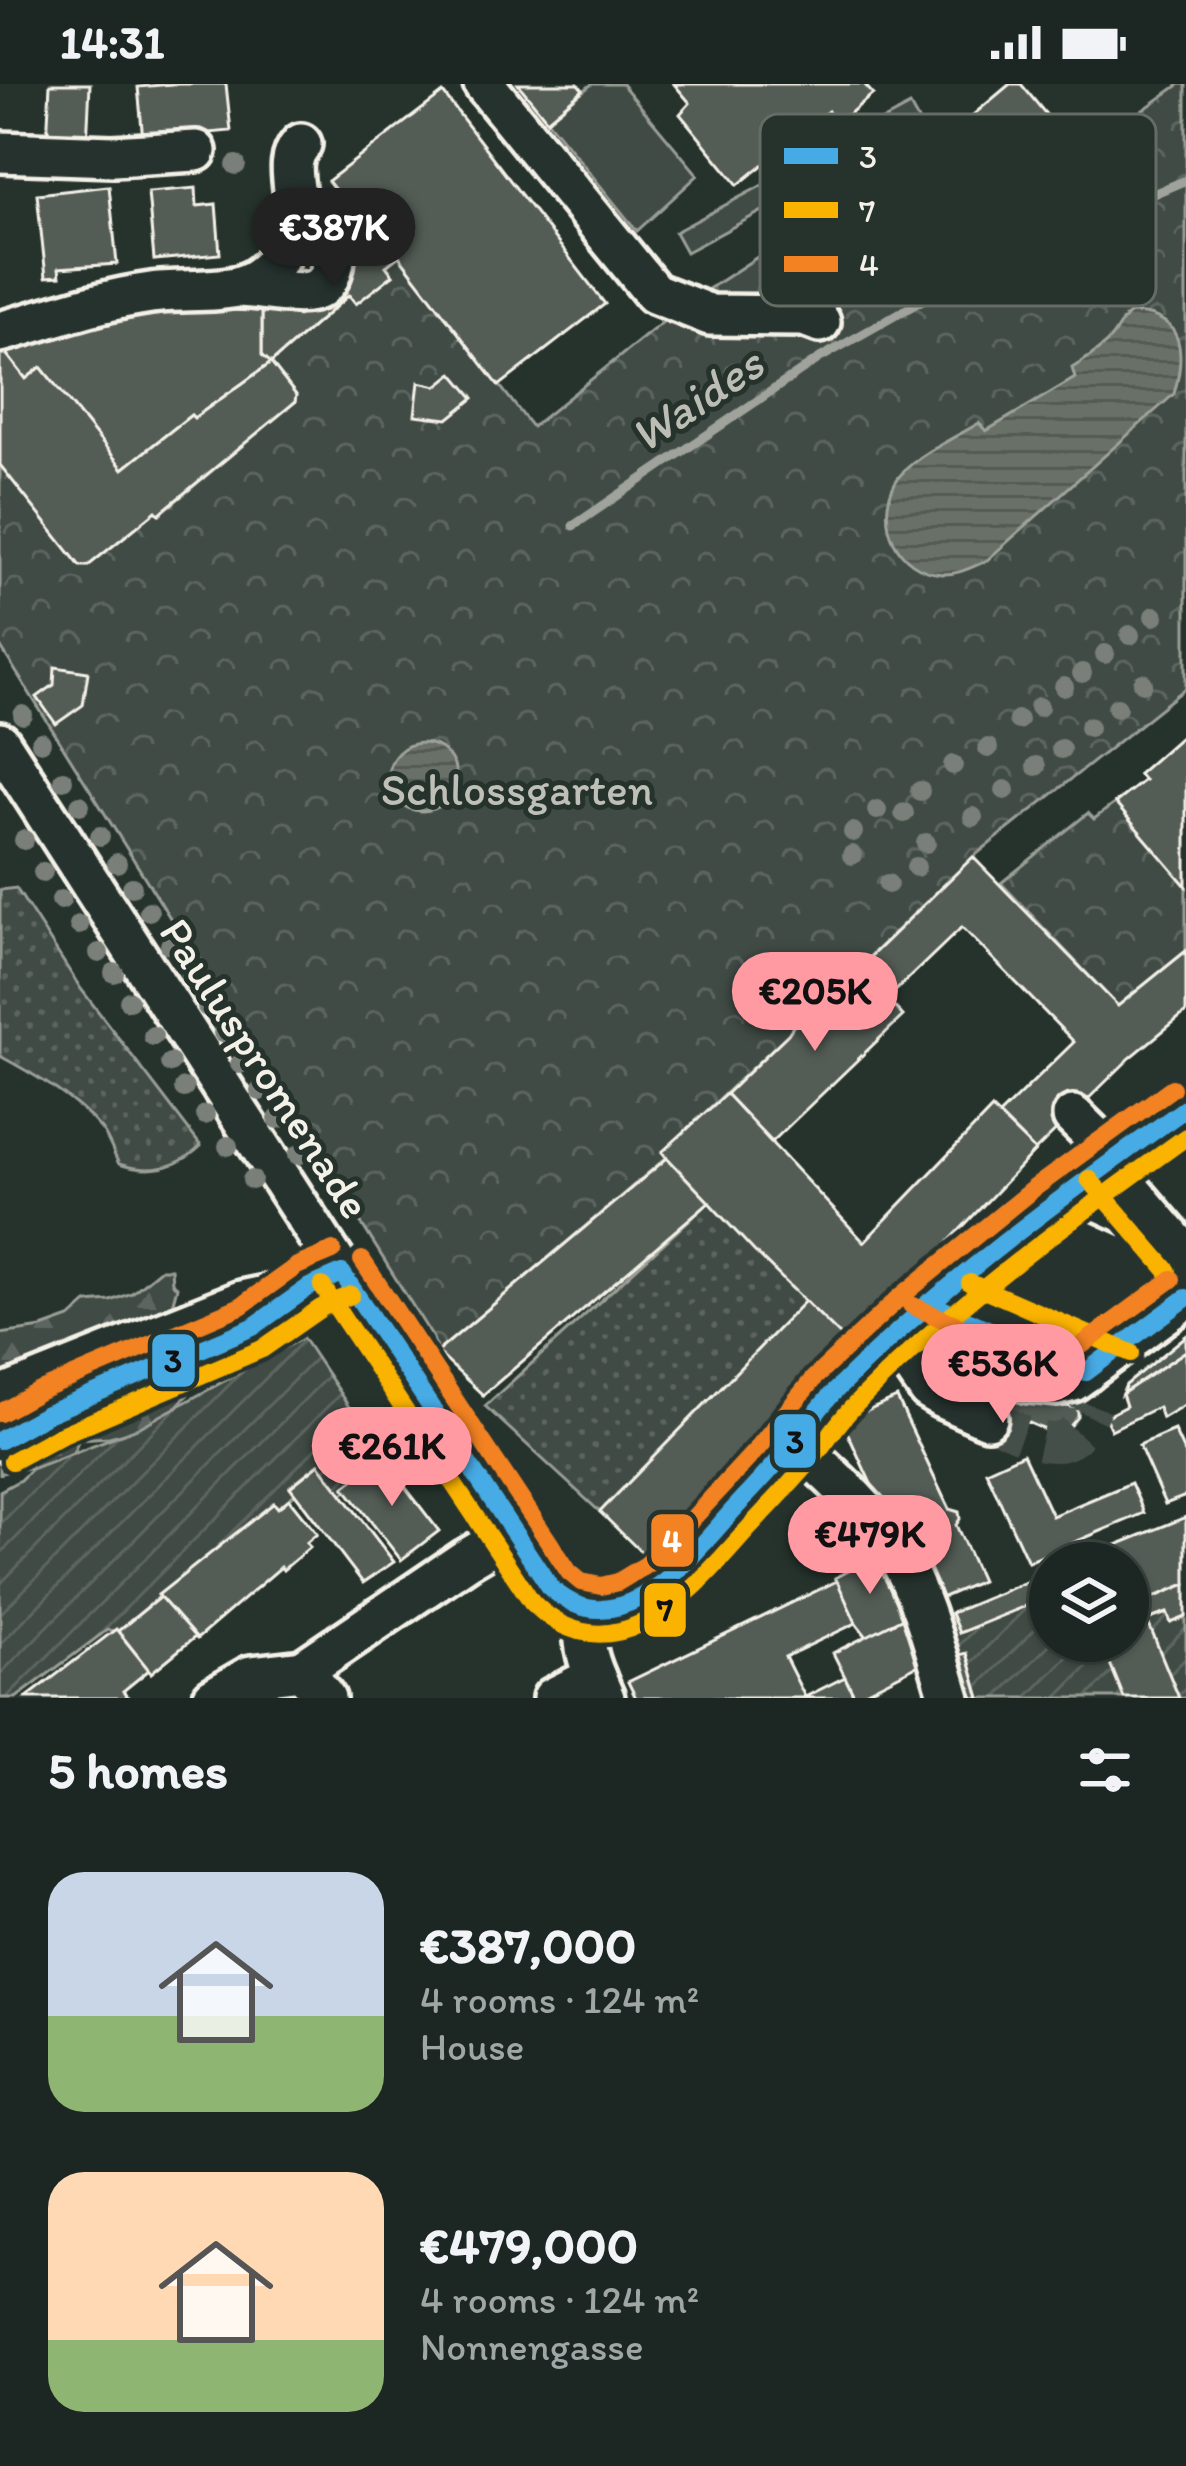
<!DOCTYPE html>
<meta charset="utf-8">
<style>
:root{--surface:#1c2622;--page:#29322f;--text:#f1f3f6;--muted:#a0a5a5;--line:#3a4340;--accent:#ff9aa2}
body{margin:0;font-family:Itim,sans-serif;background:var(--page);color:var(--text);height:100vh;display:flex;flex-direction:column;font-size:45px;white-space:nowrap}
*{box-sizing:border-box;margin:0}
p{font-size:39px;color:var(--muted)}
.icon{flex:none;width:66px;height:66px;fill:none;stroke:currentColor;stroke-width:2;stroke-linecap:round;stroke-linejoin:round}
.map{position:relative;height:1614px;overflow:hidden}
.side{display:flex;flex-direction:column;background:var(--surface);flex:1}
.side>*{flex:none}
.tools{position:absolute;left:1029px;top:1458px;display:grid;gap:24px}
.tools a{display:grid;place-items:center;width:120px;height:120px;border-radius:50%;background:var(--surface);box-shadow:0 3px 9px #0004,0 0 0 3px var(--line);font-size:60px}
.price{position:absolute;translate:-50% -102px;padding:0 27px;border-radius:42px;background:var(--accent);color:#111;font-size:39px;line-height:78px;filter:drop-shadow(0 3px 6px #0008)}
.price::after{content:'';position:absolute;left:50%;top:72px;width:36px;height:27px;margin-left:-18px;background:inherit;clip-path:polygon(0 0,100% 0,50% 100%)}
.price.current{background:#222;color:#fff}
ul{padding:0;list-style:none}
li{display:flex;align-items:center;gap:36px;height:300px;padding:0 48px}
li span{display:grid;place-items:center;flex:none;width:336px;height:240px;border-radius:36px;color:#555}
li>.icon{margin-inline-start:auto}
span .icon{width:144px;height:144px;fill:#fffc;stroke-width:1}
li b{font-size:51px}
h2{display:flex;justify-content:space-between;align-items:center;height:144px;padding:0 48px;font-size:51px}
.status{display:flex;justify-content:space-between;align-items:center;height:84px;padding:0 60px;background:var(--surface);direction:ltr}
.status svg{height:33px;fill:currentColor}
.map>svg:first-child{display:block}
</style>
<div class="status"><b>14:31</b><svg viewBox="0 0 49 12"><path d="M0 12V9h3v3zM5 12V6h3v6zM10 12V3h3v9zM15 12V0h3v12zM26 1h20v11H26zM47 4h2v5h-2z"/></svg></div>
<div class="map">
<svg width="1186" height="1614" viewBox="0 0 1186 1614">
<defs>
<pattern id="grass-dots" width="8" height="8" patternUnits="userSpaceOnUse" patternTransform="scale(3)"><rect width="8" height="8" fill="#414b45"/><path d="M2 2h.1M6 6h.1" fill="none" stroke="#5d6560" stroke-width="1.8" stroke-linecap="round"/></pattern>
<pattern id="forest-firs" width="22" height="20" patternUnits="userSpaceOnUse" patternTransform="scale(3)"><rect width="22" height="20" fill="#414b45"/><path d="M5 1l3.5 6h-7zM16 11l3.5 6h-7z" fill="#5d6560"/></pattern>
<pattern id="park-crowns" width="20" height="18" patternUnits="userSpaceOnUse" patternTransform="scale(3)"><rect width="20" height="18" fill="#414b45"/><path d="M2 6a3 3 0 1 1 6 0M12 15a3 3 0 1 1 6 0" fill="none" stroke="#5d6560"/></pattern>
<pattern id="garden-furrows" width="10" height="10" patternUnits="userSpaceOnUse" patternTransform="scale(3)"><rect width="10" height="10" fill="#414b45"/><path d="M-1 1l2-2M0 10L10 0M9 11l2-2" fill="none" stroke="#5d6560"/></pattern>
<pattern id="water-rules" width="6" height="5" patternUnits="userSpaceOnUse" patternTransform="scale(3)"><rect width="6" height="5" fill="#676f68"/><path d="M0 2.5h6" fill="none" stroke="#565a55"/></pattern>
</defs>
<rect width="100%" height="100%" fill="#26332d"/>
<filter id="ink" filterUnits="userSpaceOnUse"><feTurbulence type="fractalNoise" baseFrequency=".00833" numOctaves="2"/><feDisplacementMap in="SourceGraphic" scale="24" xChannelSelector="R" yChannelSelector="G"/><feConvolveMatrix kernelMatrix="1 2 1 2 8 2 1 2 1" color-interpolation-filters="sRGB"/></filter>
<g filter="url(#ink)">
<g fill="url(#grass-dots)" stroke="#9a9e96" stroke-width="3">
<path d="M16,804L81,905L201,1062C177,1085 149,1090 119,1080C113,1069 109,1055 101,1045C75,1014 35,991 0,972V806Z"/>
<path d="M709,1118L805,1217L600,1428L485,1322Z"/>
</g>
<g fill="url(#forest-firs)" stroke="#9a9e96" stroke-width="3">
<path d="M161,1185H171L172,1199L177,1203L167,1240L113,1261L90,1255L62,1267L57,1283L0,1305V1250L42,1244L70,1234L87,1219L111,1217L132,1209Z"/>
<path d="M199,1286L195,1303L159,1341L109,1353L79,1355L68,1380L12,1386L0,1390V1363Z"/>
</g>
<g fill="url(#park-crowns)" stroke="#9a9e96" stroke-width="3">
<path d="M1180,0H1186V604L973,773L813,927L807,922L788,950L663,1068L666,1074L437,1268L433,1254L0,562V381L80,481L88,482L156,427L160,430L295,318L296,311L271,279L349,211L393,191L386,182L399,172L532,343L684,221L956,43L1018,114Z"/>
<path d="M1115,719L1186,802V867L1118,922L1001,799L1088,729L1094,735Z"/>
</g>
<g fill="url(#garden-furrows)" stroke="#9a9e96" stroke-width="3">
<path d="M303,1254L383,1374L345,1403L347,1407L342,1410L318,1380L290,1402L295,1410L278,1424L273,1419L118,1547L107,1546L16,1614H0V1407L20,1396L31,1385L140,1343Z"/>
<path d="M1050,1512V1557H1101L1124,1614H980L967,1570L957,1572L944,1532L951,1529L959,1549Z"/>
<path d="M1167,1529L1171,1538L1186,1533V1614H1179L1147,1536Z"/>
</g>
<g fill="#414b45" stroke="#9a9e96" stroke-width="3">
<path d="M592,0H622L698,91L637,147L547,36Z"/>
<path d="M910,22L921,42L686,168L675,148Z"/>
</g>
<g fill="url(#water-rules)" stroke="#9fa39b" stroke-width="3">
<path d="M1130,229C1184,229 1186,268 1174,310L986,477C972,483 958,491 942,490C896,487 875,437 895,399C908,374 955,354 979,339L986,347L1075,294L1072,284C1087,275 1101,266 1112,253C1119,244 1121,236 1130,229Z"/>
<circle cx="422" cy="693" r="34"/>
</g>
<g fill="none" stroke-linecap="round" stroke-linejoin="round">
<path stroke="#9fa39b" stroke-width="9" d="M573,442L820,274L979,184L1186,96"/>
</g>
<g fill="#525c55" stroke="#f4f1e8" stroke-width="3">
<path d="M50,0H90L87,60L47,58Z"/>
<path d="M172,0H226L231,47L143,55L138,3Z"/>
<path d="M518,0H578L583,6L547,36Z"/>
<path d="M674,0H864L873,10L836,41L828,27L800,49L810,61L775,87L765,79L738,101L680,30L690,19Z"/>
<path d="M1010,0H1021L1054,40L1011,76L973,31Z"/>
<path d="M443,9L605,220L499,302L352,111L344,117L328,97Z"/>
<path d="M109,102L117,180L59,184L60,192L46,193L37,110Z"/>
<path d="M196,104L197,122L216,120L220,170L154,176L148,108Z"/>
<path d="M367,131L399,172L386,182L393,191L356,220L349,211L271,279L262,271V227L298,232L350,194L346,188L353,143Z"/>
<path d="M177,225L262,227V271L271,279L194,334L191,331L123,385L41,283L26,295L4,267L142,229Z"/>
<path d="M4,267L26,295L41,283L123,385L191,331L194,334L271,279L296,311L295,318L159,430L156,427L88,482H80L0,381V270Z"/>
<path d="M453,289L474,314L448,335L415,331L419,298L437,302Z"/>
<path d="M55,583L88,588L83,621L56,640L37,613L54,601Z"/>
<path d="M1186,648V802L1115,719L1144,696L1138,690Z"/>
<path d="M973,773L1118,922L1186,867V928L1130,974L1035,1067L999,1031L1074,958L962,843L887,915L865,878Z"/>
<path d="M865,878L887,915L903,932L772,1058L726,1010L788,950L807,922L813,927Z"/>
<path d="M726,1010L864,1158L992,1025L1035,1067L850,1261L754,1167L662,1068Z"/>
<path d="M667,1074L709,1118L483,1311L437,1268Z"/>
<path d="M805,1217L849,1260L644,1471L600,1428Z"/>
<path d="M1186,1252V1267L1122,1310L1126,1301Z"/>
<path d="M1186,1267V1320L1162,1334L1158,1323L1111,1346L1105,1333L1126,1322L1122,1310Z"/>
<path d="M989,1309L1078,1324V1333L1066,1347L1050,1348L991,1322Z"/>
<path d="M897,1314L949,1425L959,1428L960,1435L956,1441L981,1497L939,1515L918,1502L844,1341L847,1336Z"/>
<path d="M996,1324L1021,1336L1010,1360L985,1347Z"/>
<path d="M1174,1346L1186,1372V1412L1165,1420L1139,1361Z"/>
<path d="M1023,1370L1052,1432L1131,1399L1144,1429L1028,1478L986,1387Z"/>
<path d="M383,1374L439,1447L401,1476L344,1403Z"/>
<path d="M319,1380L394,1478L363,1499L290,1403Z"/>
<path d="M289,1415L317,1450L306,1459L310,1463L283,1486L281,1483L197,1555L158,1511L274,1419L278,1424Z"/>
<path d="M1186,1433V1500L1128,1524V1479H1072Z"/>
<path d="M878,1472L905,1533L867,1553L856,1539L835,1494Z"/>
<path d="M1050,1488V1512L959,1549L951,1529Z"/>
<path d="M837,1497L856,1539L785,1573L805,1613L845,1593L855,1614H636L628,1598Z"/>
<path d="M1186,1500V1533L1171,1539L1167,1529L1147,1536L1179,1614H1124L1101,1557H1128V1524Z"/>
<path d="M160,1513L195,1553L151,1589L118,1547Z"/>
<path d="M905,1533L922,1579L855,1613L833,1569Z"/>
<path d="M116,1545L149,1586L123,1607L129,1614H26Z"/>
<path d="M967,1569L980,1614H970L957,1572Z"/>
</g>
<g fill="none" stroke-linecap="round" stroke-linejoin="round">
<path stroke="#455049" stroke-width="39" stroke-dasharray="39 20" stroke-linecap="butt" d="M987,1334C1032,1353 1069,1384 1092,1321"/>
<defs>
<g id="minor">
<path d="M484,0L654,209L710,231L804,232L820,238"/>
<path d="M0,68L113,72L196,67"/>
<path d="M240,203C302,207 339,230 335,143L321,128L305,127L293,134"/>
<path d="M0,248C50,234 100,216 151,209C177,205 220,209 243,201C261,195 274,182 283,166C290,153 294,137 295,122C296,100 285,78 301,60"/>
<path d="M0,659L342,1189L550,1503C575,1531 607,1533 639,1514C670,1497 690,1473 713,1448C740,1418 767,1390 793,1360C806,1343 818,1325 832,1310C940,1201 1062,1112 1186,1024"/>
<path d="M1073,1032L1116,1074"/>
<path d="M1107,1079L1186,1171"/>
<path d="M1035,1135L1186,1204"/>
<path d="M1008,1156L1170,1226"/>
<path d="M980,1177L1141,1247"/>
<path d="M953,1199L1113,1267"/>
<path d="M928,1219L1086,1288"/>
<path d="M901,1243L1028,1298L1057,1301L1073,1297L1186,1214"/>
<path d="M892,1252L929,1306L942,1314L987,1334"/>
<path d="M0,1313L241,1217L309,1203L342,1189"/>
<path d="M0,1356L47,1330L253,1243L295,1213"/>
<path d="M794,1358C829,1390 870,1425 895,1466C922,1511 935,1564 950,1614"/>
<path d="M586,1526C580,1560 590,1583 604,1614"/>
<path d="M303,1586L467,1475L514,1447"/>
<path d="M303,1586L325,1614"/>
<path d="M213,1614L251,1592L303,1586"/>
<path d="M553,1614L595,1593"/>
</g>
</defs>
<use href="#minor" stroke="#f4f1e8" stroke-width="48"/>
<use href="#minor" stroke="#26332d" stroke-width="39"/>
<defs>
<g id="bus-1">
<path d="M342,1189L550,1503C578,1530 608,1531 641,1513C679,1491 706,1456 734,1425C755,1402 777,1380 796,1356C809,1339 821,1321 836,1306C942,1200 1064,1111 1186,1024"/>
<path d="M928,1219L1086,1288"/>
<path d="M1086,1288L1186,1214"/>
<path d="M0,1356L47,1330L253,1243L309,1203L342,1189"/>
</g>
<g id="bus-2">
<path d="M1089,1095L1168,1187"/>
<path d="M970,1199L1131,1269"/>
<path d="M322,1202L532,1518C562,1549 600,1559 640,1540C685,1520 716,1480 749,1444C770,1421 792,1399 811,1376C825,1359 836,1341 851,1325C951,1222 1069,1137 1186,1053"/>
<path d="M12,1377L58,1352L262,1265L321,1224L351,1211"/>
</g>
<g id="bus-3">
<path d="M362,1176L569,1488L581,1498L601,1502L618,1498L646,1481L670,1459L756,1366L814,1294L899,1214L1033,1105L1172,1004"/>
<path d="M911,1221L1034,1275H1063L1172,1195"/>
<path d="M0,1329L38,1308L241,1222L297,1182L333,1167"/>
</g>
</defs>
<use href="#bus-1" stroke="#26332d" stroke-width="27"/>
<use href="#bus-2" stroke="#26332d" stroke-width="27"/>
<use href="#bus-3" stroke="#26332d" stroke-width="27"/>
<use href="#bus-1" stroke="#46abe5" stroke-width="18"/>
<use href="#bus-2" stroke="#fab300" stroke-width="18"/>
<use href="#bus-3" stroke="#f28222" stroke-width="18"/>
</g>
<g fill="#7a8079">
<circle cx="236" cy="81" r="10"/>
<circle cx="1154" cy="532" r="10"/>
<circle cx="1130" cy="551" r="10"/>
<circle cx="1105" cy="570" r="10"/>
<circle cx="1082" cy="589" r="10"/>
<circle cx="1143" cy="599" r="10"/>
<circle cx="1064" cy="603" r="10"/>
<circle cx="1039" cy="623" r="10"/>
<circle cx="1117" cy="623" r="10"/>
<circle cx="23" cy="631" r="10"/>
<circle cx="1018" cy="636" r="10"/>
<circle cx="1089" cy="643" r="10"/>
<circle cx="41" cy="658" r="10"/>
<circle cx="988" cy="664" r="10"/>
<circle cx="1061" cy="665" r="10"/>
<circle cx="953" cy="681" r="10"/>
<circle cx="1036" cy="682" r="10"/>
<circle cx="63" cy="696" r="10"/>
<circle cx="1005" cy="706" r="10"/>
<circle cx="920" cy="707" r="10"/>
<circle cx="80" cy="721" r="10"/>
<circle cx="877" cy="726" r="10"/>
<circle cx="904" cy="729" r="10"/>
<circle cx="973" cy="733" r="10"/>
<circle cx="853" cy="748" r="10"/>
<circle cx="100" cy="752" r="10"/>
<circle cx="24" cy="756" r="10"/>
<circle cx="926" cy="759" r="10"/>
<circle cx="852" cy="771" r="10"/>
<circle cx="117" cy="779" r="10"/>
<circle cx="916" cy="783" r="10"/>
<circle cx="43" cy="788" r="10"/>
<circle cx="888" cy="800" r="10"/>
<circle cx="132" cy="803" r="10"/>
<circle cx="61" cy="816" r="10"/>
<circle cx="149" cy="827" r="10"/>
<circle cx="79" cy="841" r="10"/>
<circle cx="170" cy="861" r="10"/>
<circle cx="99" cy="869" r="10"/>
<circle cx="114" cy="889" r="10"/>
<circle cx="190" cy="892" r="10"/>
<circle cx="129" cy="917" r="10"/>
<circle cx="207" cy="923" r="10"/>
<circle cx="223" cy="949" r="10"/>
<circle cx="153" cy="952" r="10"/>
<circle cx="170" cy="979" r="10"/>
<circle cx="240" cy="980" r="10"/>
<circle cx="184" cy="1004" r="10"/>
<circle cx="260" cy="1007" r="10"/>
<circle cx="205" cy="1031" r="10"/>
<circle cx="278" cy="1035" r="10"/>
<circle cx="228" cy="1062" r="10"/>
<circle cx="298" cy="1071" r="10"/>
<circle cx="252" cy="1096" r="10"/>
</g>
</g>
<g text-anchor="middle" dominant-baseline="central" stroke-width="10" stroke-linejoin="round" paint-order="stroke">
<g font-size="45" fill="#bebfb7" stroke="#26332d">
<text x="517" y="705">Schlossgarten</text>
</g>
<g font-size="45" fill="#f4f1e8" stroke="#26332d">
<text transform="translate(266 984) rotate(57)">Pauluspromenade</text>
</g>
<g font-size="48" font-style="italic" fill="#bcbdb5" stroke="#26332d">
<text transform="translate(696 315) rotate(-34)">Waides</text>
</g>
</g>
<rect x="760" y="30" width="396" height="192" rx="18" fill="#26332d" stroke="#646c65" stroke-width="3"/>
<rect x="784" y="64" width="54" height="16" fill="#46abe5"/>
<rect x="784" y="118" width="54" height="16" fill="#fab300"/>
<rect x="784" y="172" width="54" height="16" fill="#f28222"/>
<g font-size="33" fill="#f4f1e8">
<text x="859" y="84">3</text>
<text x="859" y="138">7</text>
<text x="859" y="192">4</text>
</g>
<g stroke="#26332d" stroke-width="4.5">
<rect x="150" y="1248" width="47" height="57" rx="12" fill="#46abe5"/>
<rect x="772" y="1328" width="46" height="58" rx="12" fill="#46abe5"/>
<rect x="649" y="1428" width="47" height="57" rx="12" fill="#f28222"/>
<rect x="642" y="1497" width="46" height="58" rx="12" fill="#fab300"/>
</g>
<g font-size="33" text-anchor="middle" font-weight="bold" fill="#fff">
<text x="672" y="1468">4</text>
</g>
<g font-size="33" text-anchor="middle" font-weight="bold" fill="#111">
<text x="173" y="1288">3</text>
<text x="795" y="1369">3</text>
<text x="665" y="1537">7</text>
</g>
</svg>
<div class="tools">
<a><svg class="icon" aria-label="layers" viewBox="0 0 24 24"><path d="M12 4l9 5-9 5-9-5zM3 14l9 5 9-5"/></svg></a>
</div>
<b class="price current" style="left:334px;top:206px">€387K</b>
<b class="price" style="left:815px;top:970px">€205K</b>
<b class="price" style="left:1003px;top:1342px">€536K</b>
<b class="price" style="left:392px;top:1425px">€261K</b>
<b class="price" style="left:870px;top:1513px">€479K</b>
</div>
<section class="side">
<h2>5 homes<svg class="icon" aria-label="filters" viewBox="0 0 24 24"><path d="M4 7h16M4 17h16"/><circle cx="9" cy="7" r="2"/><circle cx="15" cy="17" r="2"/></svg></h2>
<ul>
<li><span style="background:linear-gradient(#c9d6e8 60%,#8fb573 0)"><svg class="icon" aria-label="home" viewBox="0 0 24 24"><path d="M3 11l9-7 9 7M6 9v11h12V9"/></svg></span><div><b>€387,000</b><p>4 rooms · 124 m²</p><p>House</p></div></li>
<li><span style="background:linear-gradient(#ffd9b3 70%,#8fb573 0)"><svg class="icon" aria-label="home" viewBox="0 0 24 24"><path d="M3 11l9-7 9 7M6 9v11h12V9"/></svg></span><div><b>€479,000</b><p>4 rooms · 124 m²</p><p>Nonnengasse</p></div></li>
</ul>
</section>
